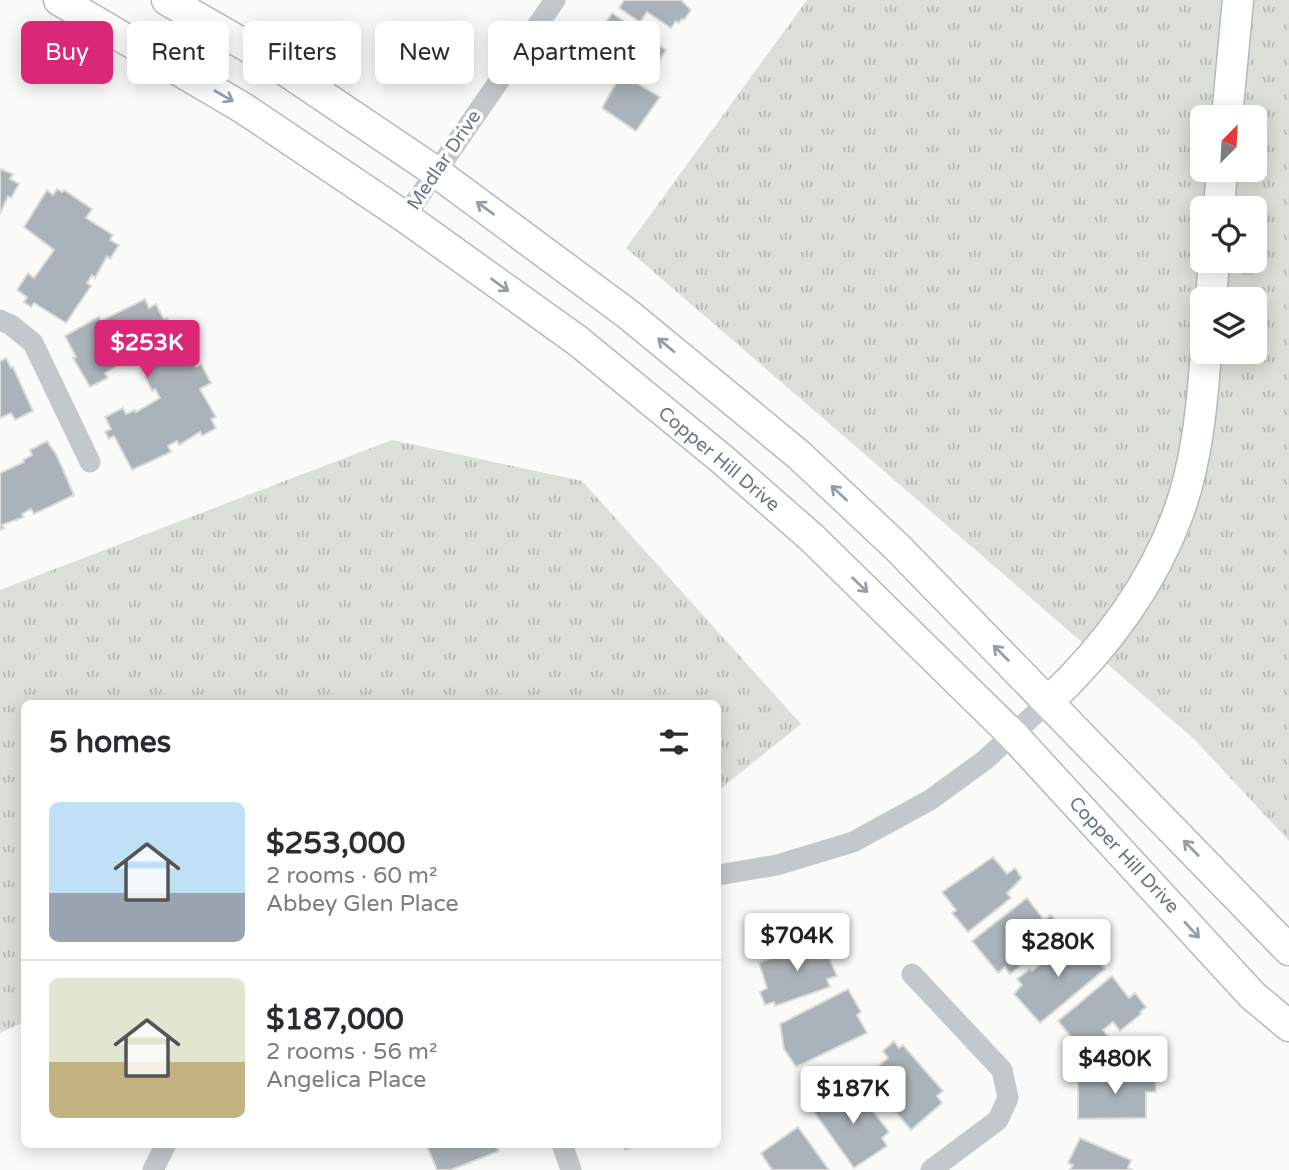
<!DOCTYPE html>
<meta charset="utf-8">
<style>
:root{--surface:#fff;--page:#f2f2f3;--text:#2b2b33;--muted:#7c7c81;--line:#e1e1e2;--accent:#db2777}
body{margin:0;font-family:"Varela Round",sans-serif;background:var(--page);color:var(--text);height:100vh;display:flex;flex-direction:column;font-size:26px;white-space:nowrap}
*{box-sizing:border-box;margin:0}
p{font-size:23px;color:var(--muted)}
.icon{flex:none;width:38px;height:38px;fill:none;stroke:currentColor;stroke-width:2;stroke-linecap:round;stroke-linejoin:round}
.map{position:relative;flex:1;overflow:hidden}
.drawer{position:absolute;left:21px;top:700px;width:700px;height:448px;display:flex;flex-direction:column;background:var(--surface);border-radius:10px;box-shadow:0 4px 18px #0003}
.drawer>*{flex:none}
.top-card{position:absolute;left:21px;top:21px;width:700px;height:63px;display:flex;gap:14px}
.needle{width:46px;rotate:24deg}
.tools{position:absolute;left:1190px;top:105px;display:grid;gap:14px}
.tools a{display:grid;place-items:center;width:77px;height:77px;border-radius:10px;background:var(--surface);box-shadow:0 4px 18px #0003;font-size:35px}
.price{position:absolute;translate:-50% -60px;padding:0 16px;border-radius:7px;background:#fff;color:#222;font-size:23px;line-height:46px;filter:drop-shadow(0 2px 4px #0008)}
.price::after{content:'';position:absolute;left:50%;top:42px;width:21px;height:16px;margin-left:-10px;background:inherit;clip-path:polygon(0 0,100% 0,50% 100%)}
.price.active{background:var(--accent);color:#fff}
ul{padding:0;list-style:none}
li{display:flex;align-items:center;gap:21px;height:175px;padding:0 28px}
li+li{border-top:2px solid var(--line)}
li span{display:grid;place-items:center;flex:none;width:196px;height:140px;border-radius:10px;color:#555}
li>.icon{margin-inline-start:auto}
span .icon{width:84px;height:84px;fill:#fffc;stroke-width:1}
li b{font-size:30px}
h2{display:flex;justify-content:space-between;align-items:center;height:84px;padding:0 28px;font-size:30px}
.pill{padding:0 24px;border-radius:10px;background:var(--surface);box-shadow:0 4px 18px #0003;font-size:24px;line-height:63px}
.pill.active{background:var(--accent);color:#fff}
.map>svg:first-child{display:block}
</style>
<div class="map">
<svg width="1289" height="1170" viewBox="0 0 1289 1170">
<defs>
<pattern id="grass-tufts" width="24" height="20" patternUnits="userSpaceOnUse" patternTransform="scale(1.75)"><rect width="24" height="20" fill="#dadfd7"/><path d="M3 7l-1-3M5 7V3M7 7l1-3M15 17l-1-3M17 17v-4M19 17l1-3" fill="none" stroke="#b4b9b4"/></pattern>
</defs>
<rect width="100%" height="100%" fill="#fafaf8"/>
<g fill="url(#grass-tufts)" fill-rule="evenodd">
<path d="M807,0H1289V841L1194,739L626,248ZM1202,117H1255V170H1202ZM1202,208H1255V261H1202ZM1202,299H1255V352H1202Z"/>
<path d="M392,440L582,481L801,724L718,791V704H24V1022L0,1033V590Z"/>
</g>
<g fill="#aab3b9" stroke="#dcdcda" stroke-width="2">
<path d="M624,0H681L691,10L684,20L682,19L679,23L676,21L671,28L647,12L640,22L619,8Z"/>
<path d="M612,13L666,50L654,69L648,65L644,71L611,53L612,51L595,39Z"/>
<path d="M621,74L660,97L636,131L602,108Z"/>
<path d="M0,169L13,174L10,179L19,184L11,198L8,196L0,214Z"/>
<path d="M57,189L62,192L64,190L92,209L86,218L113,235L110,240L119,245L110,259L107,256L95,278L92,275L87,283L91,286L66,323L34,303L31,307L24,302L27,297L17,290L28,273L34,278L54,250L24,227L47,190L53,195Z"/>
<path d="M145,299L149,308L156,304L164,320L167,318L175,333L181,330L188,344L183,346L188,357L195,353L199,361L194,364L196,367L201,364L211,383L200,389L216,417L211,419L216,428L202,436L200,432L179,445L177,441L168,446L171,452L132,470L114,436L109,439L105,432L111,429L105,417L123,408L126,414L135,410L136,412L160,398L155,389L152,391L145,377L147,376L142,366L145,365L140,355L125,364L124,362L105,373L108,378L90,387L73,358L76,357L65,336L99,317L101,321Z"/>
<path d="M6,358L11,368L13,367L33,411L15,420L11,413L0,418V361Z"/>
<path d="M47,441L57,456L74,495L34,514L31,509L22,514L24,517L2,525L4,528L0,530V473L24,462L23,460L32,455L30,450Z"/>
<path d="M993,857L1007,874L1015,868L1022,878L1007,893L1011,898L968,932L952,913L956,910L942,892Z"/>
<path d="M1027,898L1044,920L1051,915L1061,927L1054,932L1057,936L1010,974L1005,967L998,973L972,941Z"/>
<path d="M1078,936L1105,969L1040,1023L1014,994L1022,985L1017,979L1030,969L1032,971Z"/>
<path d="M821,938L837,976L827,979L830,987L775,1006L774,1002L765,1005L760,992L767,988L759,963Z"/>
<path d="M1112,976L1129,998L1135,993L1146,1007L1140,1012L1141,1014L1120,1031L1113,1022L1103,1030L1110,1039L1088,1058L1058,1021Z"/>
<path d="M848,989L861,1012L857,1015L867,1033L796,1067L784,1049L780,1024Z"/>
<path d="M894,1041L899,1048L903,1045L943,1091L937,1096L942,1103L911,1130L866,1076L888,1058L883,1051Z"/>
<path d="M1096,1072L1146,1073V1076H1155L1156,1092H1146V1118L1078,1119V1078L1096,1080Z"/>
<path d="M852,1084L889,1132L882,1138L887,1146L854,1168L814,1112Z"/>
<path d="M798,1127L829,1170H772L761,1153Z"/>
<path d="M1080,1138L1131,1160L1128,1168L1133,1170H1070L1073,1165L1068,1163Z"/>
<path d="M426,1144H496L499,1151L451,1170H437Z"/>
<path d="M624,1144H641L625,1150Z"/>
</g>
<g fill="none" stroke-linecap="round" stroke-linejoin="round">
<defs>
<g id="secondary">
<path d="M59,0L243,108L405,217L578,341L723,460L811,537L1013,735L1252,995L1289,1026"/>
<path d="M167,0L264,56L436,172L629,315L799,455L897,547L1289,950"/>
<path d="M1227,117L1238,0"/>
<path d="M1219,208L1222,170"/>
<path d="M1211,299L1214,261"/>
<path d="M1049,701C1105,648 1151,587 1178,514C1197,462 1202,406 1206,352"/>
</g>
</defs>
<use href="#secondary" stroke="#b3babf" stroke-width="33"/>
<g stroke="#c3c8cc" stroke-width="21">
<path d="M405,217L555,0"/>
<path d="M0,320L11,325L33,343L90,462"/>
<path d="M718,875L777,865L853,842L930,800L985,760L1049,701"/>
<path d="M912,974L1002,1070L1008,1098L998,1120L931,1170"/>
<path d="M562,1144L571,1170"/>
<path d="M153,1170L166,1144"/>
</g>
<use href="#secondary" stroke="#fff" stroke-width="30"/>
</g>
<defs><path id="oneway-shaft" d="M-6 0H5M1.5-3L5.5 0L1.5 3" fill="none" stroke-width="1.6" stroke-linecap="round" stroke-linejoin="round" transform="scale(1.75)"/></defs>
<g stroke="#939fa8">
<use href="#oneway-shaft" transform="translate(224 96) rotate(30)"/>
<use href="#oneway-shaft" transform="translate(485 208) rotate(-144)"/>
<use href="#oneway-shaft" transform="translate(500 285) rotate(36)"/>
<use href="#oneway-shaft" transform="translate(666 345) rotate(-140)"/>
<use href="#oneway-shaft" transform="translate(839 493) rotate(-137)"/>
<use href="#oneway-shaft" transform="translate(860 585) rotate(44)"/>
<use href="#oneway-shaft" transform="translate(1001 653) rotate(-135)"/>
<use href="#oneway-shaft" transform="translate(1191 848) rotate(-134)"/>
<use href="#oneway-shaft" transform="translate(1192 930) rotate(47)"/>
</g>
<g text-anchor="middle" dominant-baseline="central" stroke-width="7" stroke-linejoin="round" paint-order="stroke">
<g font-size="19" fill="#657683" stroke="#fff">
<text transform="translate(444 160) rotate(-56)">Medlar Drive</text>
<text transform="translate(719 459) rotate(40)">Copper Hill Drive</text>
<text transform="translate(1124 855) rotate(47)">Copper Hill Drive</text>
</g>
</g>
</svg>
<div class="tools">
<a><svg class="needle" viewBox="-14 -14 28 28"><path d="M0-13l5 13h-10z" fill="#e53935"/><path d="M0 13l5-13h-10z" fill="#7c7c81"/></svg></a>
<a><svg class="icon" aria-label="locate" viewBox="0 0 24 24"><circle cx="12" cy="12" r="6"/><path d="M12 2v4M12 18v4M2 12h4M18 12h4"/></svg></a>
<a><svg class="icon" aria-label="layers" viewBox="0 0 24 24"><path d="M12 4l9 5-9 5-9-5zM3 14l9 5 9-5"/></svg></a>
</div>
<b class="price active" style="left:147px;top:380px">$253K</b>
<b class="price" style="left:797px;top:973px">$704K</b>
<b class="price" style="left:1058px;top:979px">$280K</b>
<b class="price" style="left:1115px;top:1096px">$480K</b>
<b class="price" style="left:853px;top:1126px">$187K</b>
<div class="top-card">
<a class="pill active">Buy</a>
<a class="pill">Rent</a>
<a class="pill">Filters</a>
<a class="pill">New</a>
<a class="pill">Apartment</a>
</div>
<section class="drawer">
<h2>5 homes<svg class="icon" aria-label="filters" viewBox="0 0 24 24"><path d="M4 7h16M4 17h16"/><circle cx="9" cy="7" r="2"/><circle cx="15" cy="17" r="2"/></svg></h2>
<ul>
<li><span style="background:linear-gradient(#bfe0f5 65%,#9aa5b1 0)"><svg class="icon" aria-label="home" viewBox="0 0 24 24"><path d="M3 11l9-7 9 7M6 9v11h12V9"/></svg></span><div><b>$253,000</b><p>2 rooms · 60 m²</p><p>Abbey Glen Place</p></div></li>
<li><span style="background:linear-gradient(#dfe7d0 60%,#c2b280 0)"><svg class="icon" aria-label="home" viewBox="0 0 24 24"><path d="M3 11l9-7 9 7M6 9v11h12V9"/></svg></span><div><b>$187,000</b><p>2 rooms · 56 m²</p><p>Angelica Place</p></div></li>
</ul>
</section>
</div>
